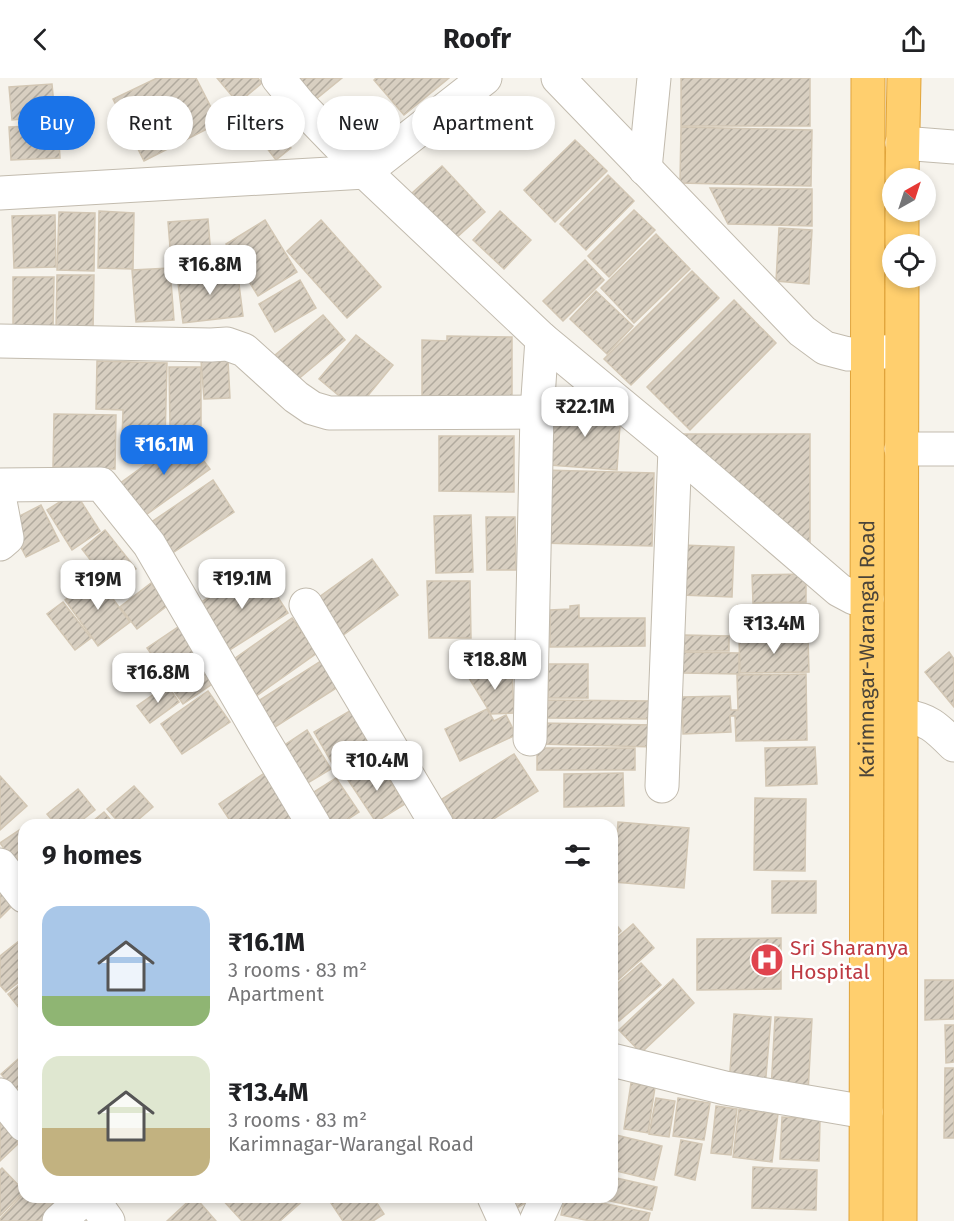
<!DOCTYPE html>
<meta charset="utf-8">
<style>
:root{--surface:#fff;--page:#f6f6f6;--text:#202124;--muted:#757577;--accent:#1a73e8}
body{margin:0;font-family:"Fira Sans",sans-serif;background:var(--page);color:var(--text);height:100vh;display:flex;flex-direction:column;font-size:22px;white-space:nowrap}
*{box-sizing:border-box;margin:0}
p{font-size:20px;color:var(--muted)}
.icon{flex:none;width:33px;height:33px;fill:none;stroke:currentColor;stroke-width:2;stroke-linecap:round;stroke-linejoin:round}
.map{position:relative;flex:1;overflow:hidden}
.panel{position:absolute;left:18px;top:741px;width:600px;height:384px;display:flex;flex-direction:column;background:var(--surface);border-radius:18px;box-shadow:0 3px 9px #0003}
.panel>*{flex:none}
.banner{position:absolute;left:18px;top:18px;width:600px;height:54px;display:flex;gap:12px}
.needle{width:39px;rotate:39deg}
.buttons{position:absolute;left:882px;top:90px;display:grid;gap:12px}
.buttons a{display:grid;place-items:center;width:54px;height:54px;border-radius:50%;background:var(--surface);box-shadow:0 3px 9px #0003;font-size:30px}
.price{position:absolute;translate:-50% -51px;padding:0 14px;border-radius:12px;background:#fff;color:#222;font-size:20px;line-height:39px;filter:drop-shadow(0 2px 3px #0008)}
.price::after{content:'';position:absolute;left:50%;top:36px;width:18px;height:14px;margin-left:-9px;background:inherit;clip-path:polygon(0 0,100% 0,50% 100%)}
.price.on{background:var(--accent);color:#fff}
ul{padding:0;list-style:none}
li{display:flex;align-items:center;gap:18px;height:150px;padding:0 24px}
li span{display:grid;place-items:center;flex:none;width:168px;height:120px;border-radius:18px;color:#555}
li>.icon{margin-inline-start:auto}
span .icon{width:72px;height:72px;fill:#fffc;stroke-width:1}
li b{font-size:26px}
h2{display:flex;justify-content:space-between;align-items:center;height:72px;padding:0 24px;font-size:26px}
.tag{padding:0 21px;border-radius:27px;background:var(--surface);box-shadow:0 3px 9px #0003;font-size:21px;line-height:54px}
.tag.on{background:var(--accent);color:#fff}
header{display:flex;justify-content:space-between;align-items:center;height:78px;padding:0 24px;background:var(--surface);font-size:27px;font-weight:700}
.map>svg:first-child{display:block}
</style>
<header><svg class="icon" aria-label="back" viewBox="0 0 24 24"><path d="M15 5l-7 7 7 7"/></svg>Roofr<svg class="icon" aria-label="share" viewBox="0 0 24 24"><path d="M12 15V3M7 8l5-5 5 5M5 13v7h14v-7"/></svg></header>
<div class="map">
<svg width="954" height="1143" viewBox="0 0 954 1143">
<defs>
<pattern id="building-hatch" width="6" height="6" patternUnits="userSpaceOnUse" patternTransform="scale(1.5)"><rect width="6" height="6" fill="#d8cfc1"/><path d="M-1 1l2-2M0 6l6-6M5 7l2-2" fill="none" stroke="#b1aa9e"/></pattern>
</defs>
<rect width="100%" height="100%" fill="#f6f3ec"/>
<g fill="url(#building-hatch)" stroke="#d3c7b4" stroke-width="1.5">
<path d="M157,0H196L219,45L144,83L113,21Z"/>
<path d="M217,0H258L262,5L238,25Z"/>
<path d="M297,0H342L315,22Z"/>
<path d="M376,0H449L404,37L374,2Z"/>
<rect x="681" y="0" width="129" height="48"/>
<path d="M52,6L55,38L12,42L9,9Z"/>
<path d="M260,31L291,70L276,82L245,42Z"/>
<path d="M58,47L60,80L11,82L9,49Z"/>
<path d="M681,49L812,52L811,108L680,105Z"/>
<path d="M575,62L607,93L555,144L524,112Z"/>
<path d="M442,88L485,134L455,161L412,115Z"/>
<path d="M608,97L634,123L586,172L560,146Z"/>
<path d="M710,110L812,111V148L728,146Z"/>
<path d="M634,132L655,152L609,199L588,178Z"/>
<path d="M99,133L134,135L133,191L98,190Z"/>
<path d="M500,133L531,162L504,191L473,162Z"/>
<path d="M59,134L95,135L94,193L57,192Z"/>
<path d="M55,137L56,189L14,190L12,138Z"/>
<path d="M208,141L212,191L172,194L168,144Z"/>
<path d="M265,142L297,194L258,218L226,166Z"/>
<path d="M321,142L381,209L347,240L287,173Z"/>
<path d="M779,150L812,152L809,206L776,203Z"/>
<path d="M656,156L690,191L634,245L601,210Z"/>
<path d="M585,182L604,202L563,243L543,223Z"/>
<path d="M170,190L174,242L136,244L132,192Z"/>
<path d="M237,190L243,238L183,245L177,197Z"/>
<path d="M692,193L719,220L631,307L604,281Z"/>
<path d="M57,197H94L93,253L56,252Z"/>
<path d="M13,199H54L53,251H13Z"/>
<path d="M300,202L316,230L275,254L259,226Z"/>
<path d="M596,213L633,248L607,276L570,241Z"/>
<path d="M734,222L776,265L690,352L647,309Z"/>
<path d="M323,237L345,262L296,303L275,277Z"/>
<path d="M356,257L393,287L356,332L319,301Z"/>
<path d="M447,258L512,259V321L422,320V262L447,263Z"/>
<path d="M228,282L230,320L204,321L201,283Z"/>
<path d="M97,283L167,285L165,363L122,362L123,332L96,331Z"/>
<path d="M169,289H201V348H170Z"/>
<path d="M553,327L621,332L617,392L549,387Z"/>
<path d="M54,336L116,337L115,391L53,389Z"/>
<path d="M675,356H810V477Z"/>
<path d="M185,358L210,391L143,439L119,406Z"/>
<path d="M439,358H514V414L439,413Z"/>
<path d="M543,392L654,395L652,468L541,465Z"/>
<path d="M213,402L234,434L168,478L147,447Z"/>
<path d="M75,414L100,453L72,472L47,432Z"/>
<path d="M41,427L59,463L26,479L8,444Z"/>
<path d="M471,437L473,494L436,495L434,438Z"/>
<path d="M486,439H515L516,492H487Z"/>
<path d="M105,452L136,491L112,510L82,471Z"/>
<path d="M682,467L734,469L732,519L681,517Z"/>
<path d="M372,481L398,517L342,558L315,522Z"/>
<path d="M258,488L288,535L225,575L195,528Z"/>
<path d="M806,496V524L753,525L752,497Z"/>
<path d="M97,499L130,544L98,568L65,522Z"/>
<path d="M427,503H470L471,560H429Z"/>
<path d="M151,505L168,527L137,551L120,529Z"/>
<path d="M63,524L91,560L75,572L47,536Z"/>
<path d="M810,526V557H738V527Z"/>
<path d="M579,527V540H645V568L550,569V532L570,531V528Z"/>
<path d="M292,540L317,575L252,621L227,586Z"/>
<path d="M181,547L204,580L170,603L147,570Z"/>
<path d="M684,557L729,558V573H684Z"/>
<path d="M808,559L809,594L740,595L739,560Z"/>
<path d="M683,574L739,575V596L683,595Z"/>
<path d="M949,574L954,581V629L925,594Z"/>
<path d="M207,579L221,600L183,626L169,606Z"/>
<path d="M324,581L341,607L272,651L255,625Z"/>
<rect x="548" y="586" width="40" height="34"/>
<path d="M512,593L514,635L491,636L467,597Z"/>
<path d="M806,596L807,662L736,663L735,638H730L731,654L683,656L682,619L730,618L731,632H738L737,597Z"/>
<path d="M167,607L179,624L150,645L137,628Z"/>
<path d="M208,613L230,644L182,676L161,646Z"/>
<path d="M545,622L653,623V641L546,640Z"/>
<path d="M353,631L375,669L336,692L314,654Z"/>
<path d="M487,631L494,643L506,637L516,657L460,683L445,651Z"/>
<path d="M540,645L655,647V669L540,666Z"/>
<path d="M307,652L331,691L306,706L283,668Z"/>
<path d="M815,669L817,706L766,708L765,670Z"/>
<rect x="537" y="670" width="98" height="22"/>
<path d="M514,676L538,713L484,747H458L442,721Z"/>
<path d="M377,683L405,726L376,744L348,702Z"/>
<path d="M266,694L299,742L291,747H233L219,726Z"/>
<path d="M623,695L624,728L564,729V696Z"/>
<path d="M0,698L27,728L0,752Z"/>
<path d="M336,700L359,734L339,747H324L306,719Z"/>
<path d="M134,708L153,729L132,747H121L107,731Z"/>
<path d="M78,711L95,732L76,747H56L47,736Z"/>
<path d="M755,720L806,721L805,793L754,792Z"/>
<path d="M104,734L115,747H88Z"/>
<path d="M618,744L689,750L684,810L614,804Z"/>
<path d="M24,749V798L0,765Z"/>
<rect x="772" y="803" width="44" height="32"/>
<path d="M0,808L16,824L0,840Z"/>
<path d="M612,841L621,853L612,861Z"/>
<path d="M633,846L654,870L612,907V864Z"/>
<path d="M24,859V900L6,914L0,907V878Z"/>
<path d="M781,860V911L697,912V861Z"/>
<path d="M641,885L661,907L619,943L612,935V910Z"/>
<path d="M673,901L694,925L641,975L619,952Z"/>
<path d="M925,902H954V941L925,942Z"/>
<path d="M24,903V936L8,916Z"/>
<path d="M734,936L771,939L765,1010L729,1007Z"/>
<path d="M775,939L812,941L808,1015L771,1013Z"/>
<path d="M945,947H954V984L946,985Z"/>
<path d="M24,976V1022L1,996Z"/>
<path d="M945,990H954V1060H944Z"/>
<path d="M631,1005L655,1009L648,1055L624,1051Z"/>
<path d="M656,1020L675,1023L669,1059L649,1056Z"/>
<path d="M678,1020L710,1025L704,1062L673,1058Z"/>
<path d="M716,1028L737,1031L731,1077L711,1075Z"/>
<path d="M739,1031L778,1036L772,1084L733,1079Z"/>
<path d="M782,1039L820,1041L819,1083L780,1081Z"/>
<path d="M0,1044L19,1065L0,1083Z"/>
<path d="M612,1056L662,1068L654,1102L612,1092Z"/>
<path d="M681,1062L702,1066L695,1102L675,1097Z"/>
<path d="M753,1089L817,1092L816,1132L752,1130Z"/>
<path d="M2,1090L24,1113L0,1138V1092Z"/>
<path d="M612,1099L657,1109L652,1132L592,1119H612Z"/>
<path d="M24,1115V1119H61L66,1124L49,1143H0V1141Z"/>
<path d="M193,1119H195L216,1143H167Z"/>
<path d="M220,1119H307L280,1143H242Z"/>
<path d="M327,1119H373L384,1136L373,1143H343Z"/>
<path d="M510,1119H535L517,1130Z"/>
<path d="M565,1119H574L650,1135L648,1143H590L561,1137Z"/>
</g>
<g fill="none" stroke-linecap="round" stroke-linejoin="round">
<defs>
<g id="minor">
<path d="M278,0L300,27L365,94L542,261L675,371L839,512L854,520L867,521"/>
<path d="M558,0L802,253L825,270L848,276L901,273"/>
<path d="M902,65L954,69"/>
<path d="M645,91L654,0"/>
<path d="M0,115L365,94L485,0"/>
<path d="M0,263L211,267L227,266L244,272L296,319L312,330L329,335L537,334"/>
<path d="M901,371H954"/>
<path d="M0,407L101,406L149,466L262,660L314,747"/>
<path d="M0,423L7,460L0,466"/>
<path d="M306,527L437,747"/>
<path d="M902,637C929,642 935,648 954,667"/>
<path d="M530,661L537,334L542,261"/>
<path d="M662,708L675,371"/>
<path d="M0,787L24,818"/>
<path d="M612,982L725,1010L866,1034"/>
<path d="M0,1017L24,1047"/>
<path d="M91,1119L108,1143"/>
<path d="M494,1119L505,1143"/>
<path d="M59,1143L86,1119"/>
<path d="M536,1143L547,1119"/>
</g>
<g id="highway">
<path d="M902,100L904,0"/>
<path d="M902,166V134"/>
<path id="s1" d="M866,1143L868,0"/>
<path d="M900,1143L902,200"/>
</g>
</defs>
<use href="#minor" stroke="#c2bbae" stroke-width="35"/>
<use href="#highway" stroke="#e0a43c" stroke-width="35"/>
<use href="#minor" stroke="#fff" stroke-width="33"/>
<use href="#highway" stroke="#ffcf6e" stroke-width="33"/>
</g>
<defs>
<symbol id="hospital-disc" viewBox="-11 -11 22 22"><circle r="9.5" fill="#e0444e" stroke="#fff"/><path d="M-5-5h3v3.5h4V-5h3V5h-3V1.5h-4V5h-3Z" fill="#fff"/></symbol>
</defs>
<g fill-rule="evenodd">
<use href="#hospital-disc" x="748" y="863" width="38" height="38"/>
</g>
<g text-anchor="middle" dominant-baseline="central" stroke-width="5" stroke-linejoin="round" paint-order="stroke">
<g font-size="21" fill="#4b4439" stroke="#fff">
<text stroke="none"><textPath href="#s1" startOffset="572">Karimnagar-Warangal Road</textPath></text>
</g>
<g font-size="21" fill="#be3a42" stroke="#fff" text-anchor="start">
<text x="790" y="870">Sri Sharanya<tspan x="790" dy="24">Hospital</tspan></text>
</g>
</g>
</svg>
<div class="buttons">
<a><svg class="needle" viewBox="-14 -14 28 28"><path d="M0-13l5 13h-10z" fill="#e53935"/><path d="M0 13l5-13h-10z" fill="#757577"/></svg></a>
<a><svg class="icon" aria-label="locate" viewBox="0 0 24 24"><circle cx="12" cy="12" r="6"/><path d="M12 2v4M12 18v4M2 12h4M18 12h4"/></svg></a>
</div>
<b class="price" style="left:210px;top:218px">₹16.8M</b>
<b class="price" style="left:585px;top:360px">₹22.1M</b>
<b class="price on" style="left:164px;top:398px">₹16.1M</b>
<b class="price" style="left:242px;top:532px">₹19.1M</b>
<b class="price" style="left:98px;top:533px">₹19M</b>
<b class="price" style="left:774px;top:577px">₹13.4M</b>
<b class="price" style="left:495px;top:613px">₹18.8M</b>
<b class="price" style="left:158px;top:626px">₹16.8M</b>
<b class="price" style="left:377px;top:714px">₹10.4M</b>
<div class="banner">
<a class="tag on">Buy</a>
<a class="tag">Rent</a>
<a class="tag">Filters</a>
<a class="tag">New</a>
<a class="tag">Apartment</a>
</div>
<section class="panel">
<h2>9 homes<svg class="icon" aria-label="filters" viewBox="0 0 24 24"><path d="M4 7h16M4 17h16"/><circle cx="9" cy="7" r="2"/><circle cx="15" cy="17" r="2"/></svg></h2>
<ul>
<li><span style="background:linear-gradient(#a9c7e8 75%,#8fb573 0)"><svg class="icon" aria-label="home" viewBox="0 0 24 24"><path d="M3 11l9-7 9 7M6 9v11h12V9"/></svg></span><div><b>₹16.1M</b><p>3 rooms · 83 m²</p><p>Apartment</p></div></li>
<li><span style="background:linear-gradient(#dfe7d0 60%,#c2b280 0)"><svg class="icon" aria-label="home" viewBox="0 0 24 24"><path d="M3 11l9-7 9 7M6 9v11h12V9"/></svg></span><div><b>₹13.4M</b><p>3 rooms · 83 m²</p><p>Karimnagar-Warangal Road</p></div></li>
</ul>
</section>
</div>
